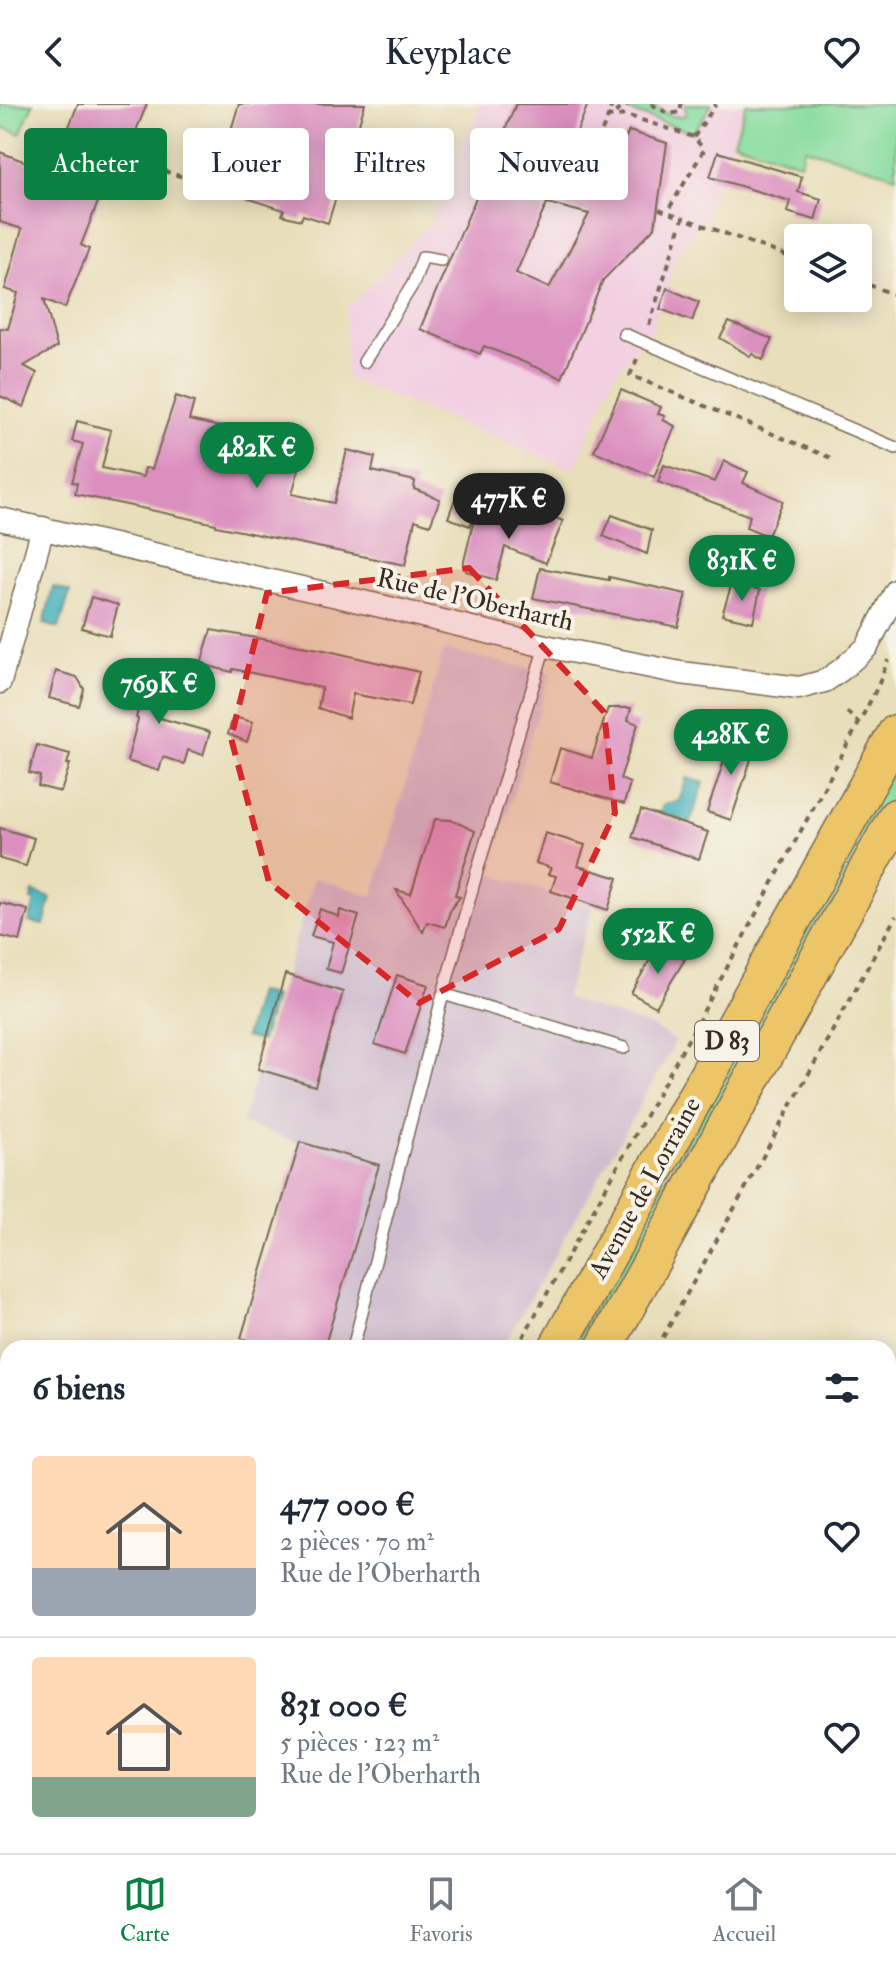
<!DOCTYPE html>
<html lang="fr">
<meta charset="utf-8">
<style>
:root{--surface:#fff;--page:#f2f2f3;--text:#1f2937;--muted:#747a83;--line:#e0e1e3;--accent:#0b8043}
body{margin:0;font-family:"IM FELL Double Pica",serif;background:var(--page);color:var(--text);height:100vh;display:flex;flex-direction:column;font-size:30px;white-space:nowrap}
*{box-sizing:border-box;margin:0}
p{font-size:26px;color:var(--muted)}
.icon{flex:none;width:44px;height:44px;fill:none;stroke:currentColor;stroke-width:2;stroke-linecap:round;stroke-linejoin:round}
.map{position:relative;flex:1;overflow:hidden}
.sheet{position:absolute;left:0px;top:1236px;width:896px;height:514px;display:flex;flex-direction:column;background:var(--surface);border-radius:24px 24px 0 0;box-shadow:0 4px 20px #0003}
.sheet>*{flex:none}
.hud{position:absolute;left:24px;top:24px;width:848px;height:72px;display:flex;gap:16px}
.buttons{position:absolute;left:784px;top:120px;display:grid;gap:16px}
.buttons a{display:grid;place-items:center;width:88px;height:88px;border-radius:8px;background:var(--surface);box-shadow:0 4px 20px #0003;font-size:40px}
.price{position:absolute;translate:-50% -68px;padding:0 18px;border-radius:28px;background:var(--accent);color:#fff;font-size:26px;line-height:52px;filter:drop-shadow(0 2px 4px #0008)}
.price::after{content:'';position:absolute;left:50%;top:48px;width:24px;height:18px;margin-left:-12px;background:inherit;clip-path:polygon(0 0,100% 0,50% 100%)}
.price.on{background:#222;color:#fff}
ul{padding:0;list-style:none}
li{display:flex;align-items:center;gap:24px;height:200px;padding:0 32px}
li+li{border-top:2px solid var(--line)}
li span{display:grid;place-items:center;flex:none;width:224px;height:160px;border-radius:8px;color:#555}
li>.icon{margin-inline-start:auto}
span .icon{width:96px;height:96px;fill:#fffc;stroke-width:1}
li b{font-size:34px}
h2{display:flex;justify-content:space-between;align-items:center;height:96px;padding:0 32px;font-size:34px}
.chip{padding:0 28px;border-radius:8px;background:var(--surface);box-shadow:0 4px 20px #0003;font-size:28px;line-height:72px}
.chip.on{background:var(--accent);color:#fff}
header{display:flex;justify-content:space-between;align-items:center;height:104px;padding:0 32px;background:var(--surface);font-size:36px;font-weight:600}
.dock{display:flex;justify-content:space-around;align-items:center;height:112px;border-top:2px solid var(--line);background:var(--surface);font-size:22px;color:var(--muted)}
.dock a{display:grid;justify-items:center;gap:4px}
.dock .on{color:var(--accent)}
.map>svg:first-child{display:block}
</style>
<header><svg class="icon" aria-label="back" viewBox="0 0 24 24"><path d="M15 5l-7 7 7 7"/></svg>Keyplace<svg class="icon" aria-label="heart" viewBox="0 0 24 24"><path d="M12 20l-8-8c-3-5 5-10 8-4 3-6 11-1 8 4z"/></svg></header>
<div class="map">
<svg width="896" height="1749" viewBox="0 0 896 1749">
<rect width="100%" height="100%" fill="#f7f3e8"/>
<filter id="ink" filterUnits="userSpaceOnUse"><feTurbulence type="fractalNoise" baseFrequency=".0125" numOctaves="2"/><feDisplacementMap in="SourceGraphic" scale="16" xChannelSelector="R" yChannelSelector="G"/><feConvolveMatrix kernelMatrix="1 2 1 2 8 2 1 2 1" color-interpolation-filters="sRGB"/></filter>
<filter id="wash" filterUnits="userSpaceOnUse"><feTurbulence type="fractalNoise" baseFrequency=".006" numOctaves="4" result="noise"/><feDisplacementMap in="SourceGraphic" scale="32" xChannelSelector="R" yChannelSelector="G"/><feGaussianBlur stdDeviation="1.8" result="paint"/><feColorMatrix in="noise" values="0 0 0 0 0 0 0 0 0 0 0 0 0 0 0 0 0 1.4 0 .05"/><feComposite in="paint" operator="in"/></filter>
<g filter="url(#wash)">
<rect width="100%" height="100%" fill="#e8deb9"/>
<path fill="#f2cfe1" d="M480,0H745L705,113L680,144L652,225L614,271L574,366L346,274V206L430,119Z"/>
<path fill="#cfbdcf" d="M444,546L550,569L489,770L593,803L565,894L652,923L676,937L502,1244H238L299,1039L242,1019L314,774L373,792Z"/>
<g fill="#86dc9f" stroke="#60835e" stroke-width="2">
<path d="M0,0H33L20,30L0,22Z"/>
<path d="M635,0C638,0 645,0 648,1C663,6 670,16 686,11L685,0H712L693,29L626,6Z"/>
<path d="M746,0H896V72L805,44L800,59L734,38Z"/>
<path d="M896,658V688L595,1244H572Z"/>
</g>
<g fill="#40b0b9" stroke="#3e6d6c" stroke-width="2">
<path d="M53,483L70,488L59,524L44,520Z"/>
<path d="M687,674L704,679L690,719L660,709L663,701L679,697Z"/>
<path d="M33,788L51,794L44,821L29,818L35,797L31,796Z"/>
<path d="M258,888L274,893L261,937L245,933Z"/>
</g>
<g id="blocks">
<g fill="#db8fbf" fill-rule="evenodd">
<path d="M78,0H147L119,69L111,65L81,141L89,145L65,204L44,195L57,243L24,262L37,269L24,303L0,292V224L8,225L18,189L5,185L22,125L0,118V48L51,68Z"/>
<path d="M239,0H365L328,119L303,111L301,116L282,111L284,106L247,94L248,89L219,79L226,56L222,55Z"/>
<path d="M516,0H588L570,45L613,58L629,27L667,39L655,123L603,176L562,274L484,242L480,250L420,225ZM547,99L589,110L549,184L516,169Z"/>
<path d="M718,48L802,73L798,88L821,95L815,116L787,108L790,97L710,73Z"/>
<path d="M667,184L699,198L692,217L660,205Z"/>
<path d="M729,218L772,235L763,256L752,250L750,252L720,234Z"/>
<path d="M621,286L661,303L658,310L665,312L663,316L675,322L654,373L594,347Z"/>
<path d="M176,292L194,298L189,316L242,328V330L247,331L245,341L280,347L277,361L299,365L292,390L334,399L347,346L375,353L372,367L415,377L414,385L440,395L430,421L415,416L405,461L216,422V420L75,390L77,379L72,378L83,340L72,337L77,317L111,326L102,364L143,373L145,364L152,365Z"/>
<path d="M724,357L748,368L743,379L783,397L768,432L746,423L750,412L658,378L664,361L715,378Z"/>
<path d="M455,395L478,404L470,422L448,414Z"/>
<path d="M476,408L514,423L519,408L538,417L542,408L563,417L546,459L505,443L496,476L466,467L467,462L463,461Z"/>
<path d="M612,411L652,426L647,450L603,432Z"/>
<path d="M540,464L609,476V473L686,490L678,523L533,494Z"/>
<path d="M732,479L760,486L753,518L722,511Z"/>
<path d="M91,493L118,501L110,532L82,524Z"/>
<path d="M211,526L324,546L419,568L410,601L353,590L348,614L318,604L322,584L233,565L232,568L201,560Z"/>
<path d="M136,566L170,576L160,614L210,628L203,651L188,646L184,660L163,653L159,667L127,657L138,615L136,614L138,607L125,603Z"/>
<path d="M56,567L77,573L84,585L79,602L49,594Z"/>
<path d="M608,604H631L628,616L638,620L620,675L630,679L624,700L550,678L560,644L592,654Z"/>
<path d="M233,613L253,618L247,638L228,630Z"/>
<path d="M730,631L756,640L731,716L707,708L724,657L722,656Z"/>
<path d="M37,641L70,650L67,660H70L61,688L38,682L40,672L29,669Z"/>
<path d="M641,706L708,728L699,755L632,733Z"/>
<path d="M435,715L452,716L475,727L455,791L460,793L451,804L445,823L427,818L423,828L396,786L411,790Z"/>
<path d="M0,724L34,734L26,762L0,755Z"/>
<path d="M545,729L585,741L578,762L618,774L608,806L551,787L556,772L548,770L551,764L536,759Z"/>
<path d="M0,799L28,806L20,837L0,832Z"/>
<path d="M320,805L339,813L340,806L359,812L341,869L326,865L333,838L311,832Z"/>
<path d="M659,840L685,855L656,903L631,889Z"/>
<path d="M285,870L343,888L315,982L258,965Z"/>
<path d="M397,871L428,881L405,950L375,940Z"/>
<path d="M300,1038L379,1061L324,1244H274L241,1234Z"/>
</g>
</g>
</g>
<g filter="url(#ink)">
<use href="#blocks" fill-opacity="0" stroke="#786954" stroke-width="2"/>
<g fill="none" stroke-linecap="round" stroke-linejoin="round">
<defs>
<g id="lane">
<path d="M624,230L896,344"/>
<path d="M364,258L413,180L423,153L441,156"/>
<path d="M545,542L478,764L443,890L624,944"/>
<path d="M353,1244L443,890"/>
</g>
<g id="street">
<path d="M0,415L385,503L545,542L681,569L799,584L825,577L841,566L867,543L896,487"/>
<path d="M0,578L43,424"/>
</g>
<g id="primary">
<path d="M557,1244L896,629"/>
<path d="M604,1244L896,713"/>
<path d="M279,1749L282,1742"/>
<path d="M326,1749L330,1742"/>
</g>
</defs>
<use href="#lane" stroke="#786954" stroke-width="14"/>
<use href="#street" stroke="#786954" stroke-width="25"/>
<use href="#primary" stroke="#786954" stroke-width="39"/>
<g stroke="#786954" stroke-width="4" stroke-dasharray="6 6" stroke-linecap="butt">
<path d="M612,0L608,13L626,11L694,33L704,46L667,108"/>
<path d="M651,0L669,10L681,8V0"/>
<path d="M694,33L716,0"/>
<path d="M597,38L608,13L628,0"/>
<path d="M164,67L245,92"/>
<path d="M659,105L683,114"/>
<path d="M858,177L896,191"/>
<path d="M649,221L683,114L798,156"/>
<path d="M637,255L630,271L831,354"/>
<path d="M847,608L859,619"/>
<path d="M517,1244L695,923L859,619L878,582L888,556"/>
<path d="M657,1244L896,812"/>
<path d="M0,1401L8,1403"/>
<path d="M0,1477L8,1447"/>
<path d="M0,1602L8,1605"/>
<path d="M187,1749L193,1742"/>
<path d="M378,1749L382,1742"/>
</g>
<use href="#lane" stroke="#fff" stroke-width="11"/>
<use href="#street" stroke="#fff" stroke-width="22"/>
<use href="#primary" stroke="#edc569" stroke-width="36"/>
</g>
</g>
<path fill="#d62828" fill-opacity="0.2" stroke="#d62828" stroke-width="6" stroke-dasharray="16 10" stroke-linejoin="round" d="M469,464L604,608L615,709L559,825L419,899L269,778L231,634L267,489Z"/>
<g text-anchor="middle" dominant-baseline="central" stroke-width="8" stroke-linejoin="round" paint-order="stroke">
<rect fill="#f7f3e8" stroke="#73665b" stroke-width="2" x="695" y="917" width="64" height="40" rx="6"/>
<g font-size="24" font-weight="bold" fill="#3b2a1e">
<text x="727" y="937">D 83</text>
</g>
<g font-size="26" fill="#3b2a1e" stroke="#f7f3e8">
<text transform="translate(475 496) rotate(13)">Rue de l'Oberharth</text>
<text transform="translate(645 1084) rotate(-61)">Avenue de Lorraine</text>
</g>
</g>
</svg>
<div class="buttons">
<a><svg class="icon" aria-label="layers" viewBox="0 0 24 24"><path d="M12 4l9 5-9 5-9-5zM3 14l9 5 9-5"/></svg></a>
</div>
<b class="price" style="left:257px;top:386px">482K €</b>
<b class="price on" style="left:509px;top:437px">477K €</b>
<b class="price" style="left:742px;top:499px">831K €</b>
<b class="price" style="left:159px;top:622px">769K €</b>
<b class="price" style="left:731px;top:673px">428K €</b>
<b class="price" style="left:658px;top:872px">552K €</b>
<div class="hud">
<a class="chip on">Acheter</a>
<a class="chip">Louer</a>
<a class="chip">Filtres</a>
<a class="chip">Nouveau</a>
</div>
<section class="sheet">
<h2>6 biens<svg class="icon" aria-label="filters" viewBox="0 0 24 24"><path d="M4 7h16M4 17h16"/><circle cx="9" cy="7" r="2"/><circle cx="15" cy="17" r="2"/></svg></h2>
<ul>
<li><span style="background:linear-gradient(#ffd9b3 70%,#9aa5b1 0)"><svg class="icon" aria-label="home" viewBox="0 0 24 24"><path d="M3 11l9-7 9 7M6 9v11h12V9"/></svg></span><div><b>477 000 €</b><p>2 pièces · 70 m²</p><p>Rue de l'Oberharth</p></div><svg class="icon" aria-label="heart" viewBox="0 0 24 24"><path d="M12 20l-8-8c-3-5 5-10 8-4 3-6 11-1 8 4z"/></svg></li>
<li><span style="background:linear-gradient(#ffd9b3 75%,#7fa58c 0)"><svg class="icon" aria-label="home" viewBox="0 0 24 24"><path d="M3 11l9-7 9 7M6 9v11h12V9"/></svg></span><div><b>831 000 €</b><p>5 pièces · 123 m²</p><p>Rue de l'Oberharth</p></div><svg class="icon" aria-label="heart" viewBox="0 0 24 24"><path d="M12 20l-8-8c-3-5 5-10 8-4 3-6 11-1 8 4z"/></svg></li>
</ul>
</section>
</div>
<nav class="dock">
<a class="on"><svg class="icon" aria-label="map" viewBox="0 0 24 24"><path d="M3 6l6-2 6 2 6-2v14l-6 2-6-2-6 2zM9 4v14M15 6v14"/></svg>Carte</a>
<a><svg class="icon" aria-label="saved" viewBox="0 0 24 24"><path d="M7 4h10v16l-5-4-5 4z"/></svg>Favoris</a>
<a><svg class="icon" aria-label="home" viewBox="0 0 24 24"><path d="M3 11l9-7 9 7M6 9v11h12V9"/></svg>Accueil</a>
</nav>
